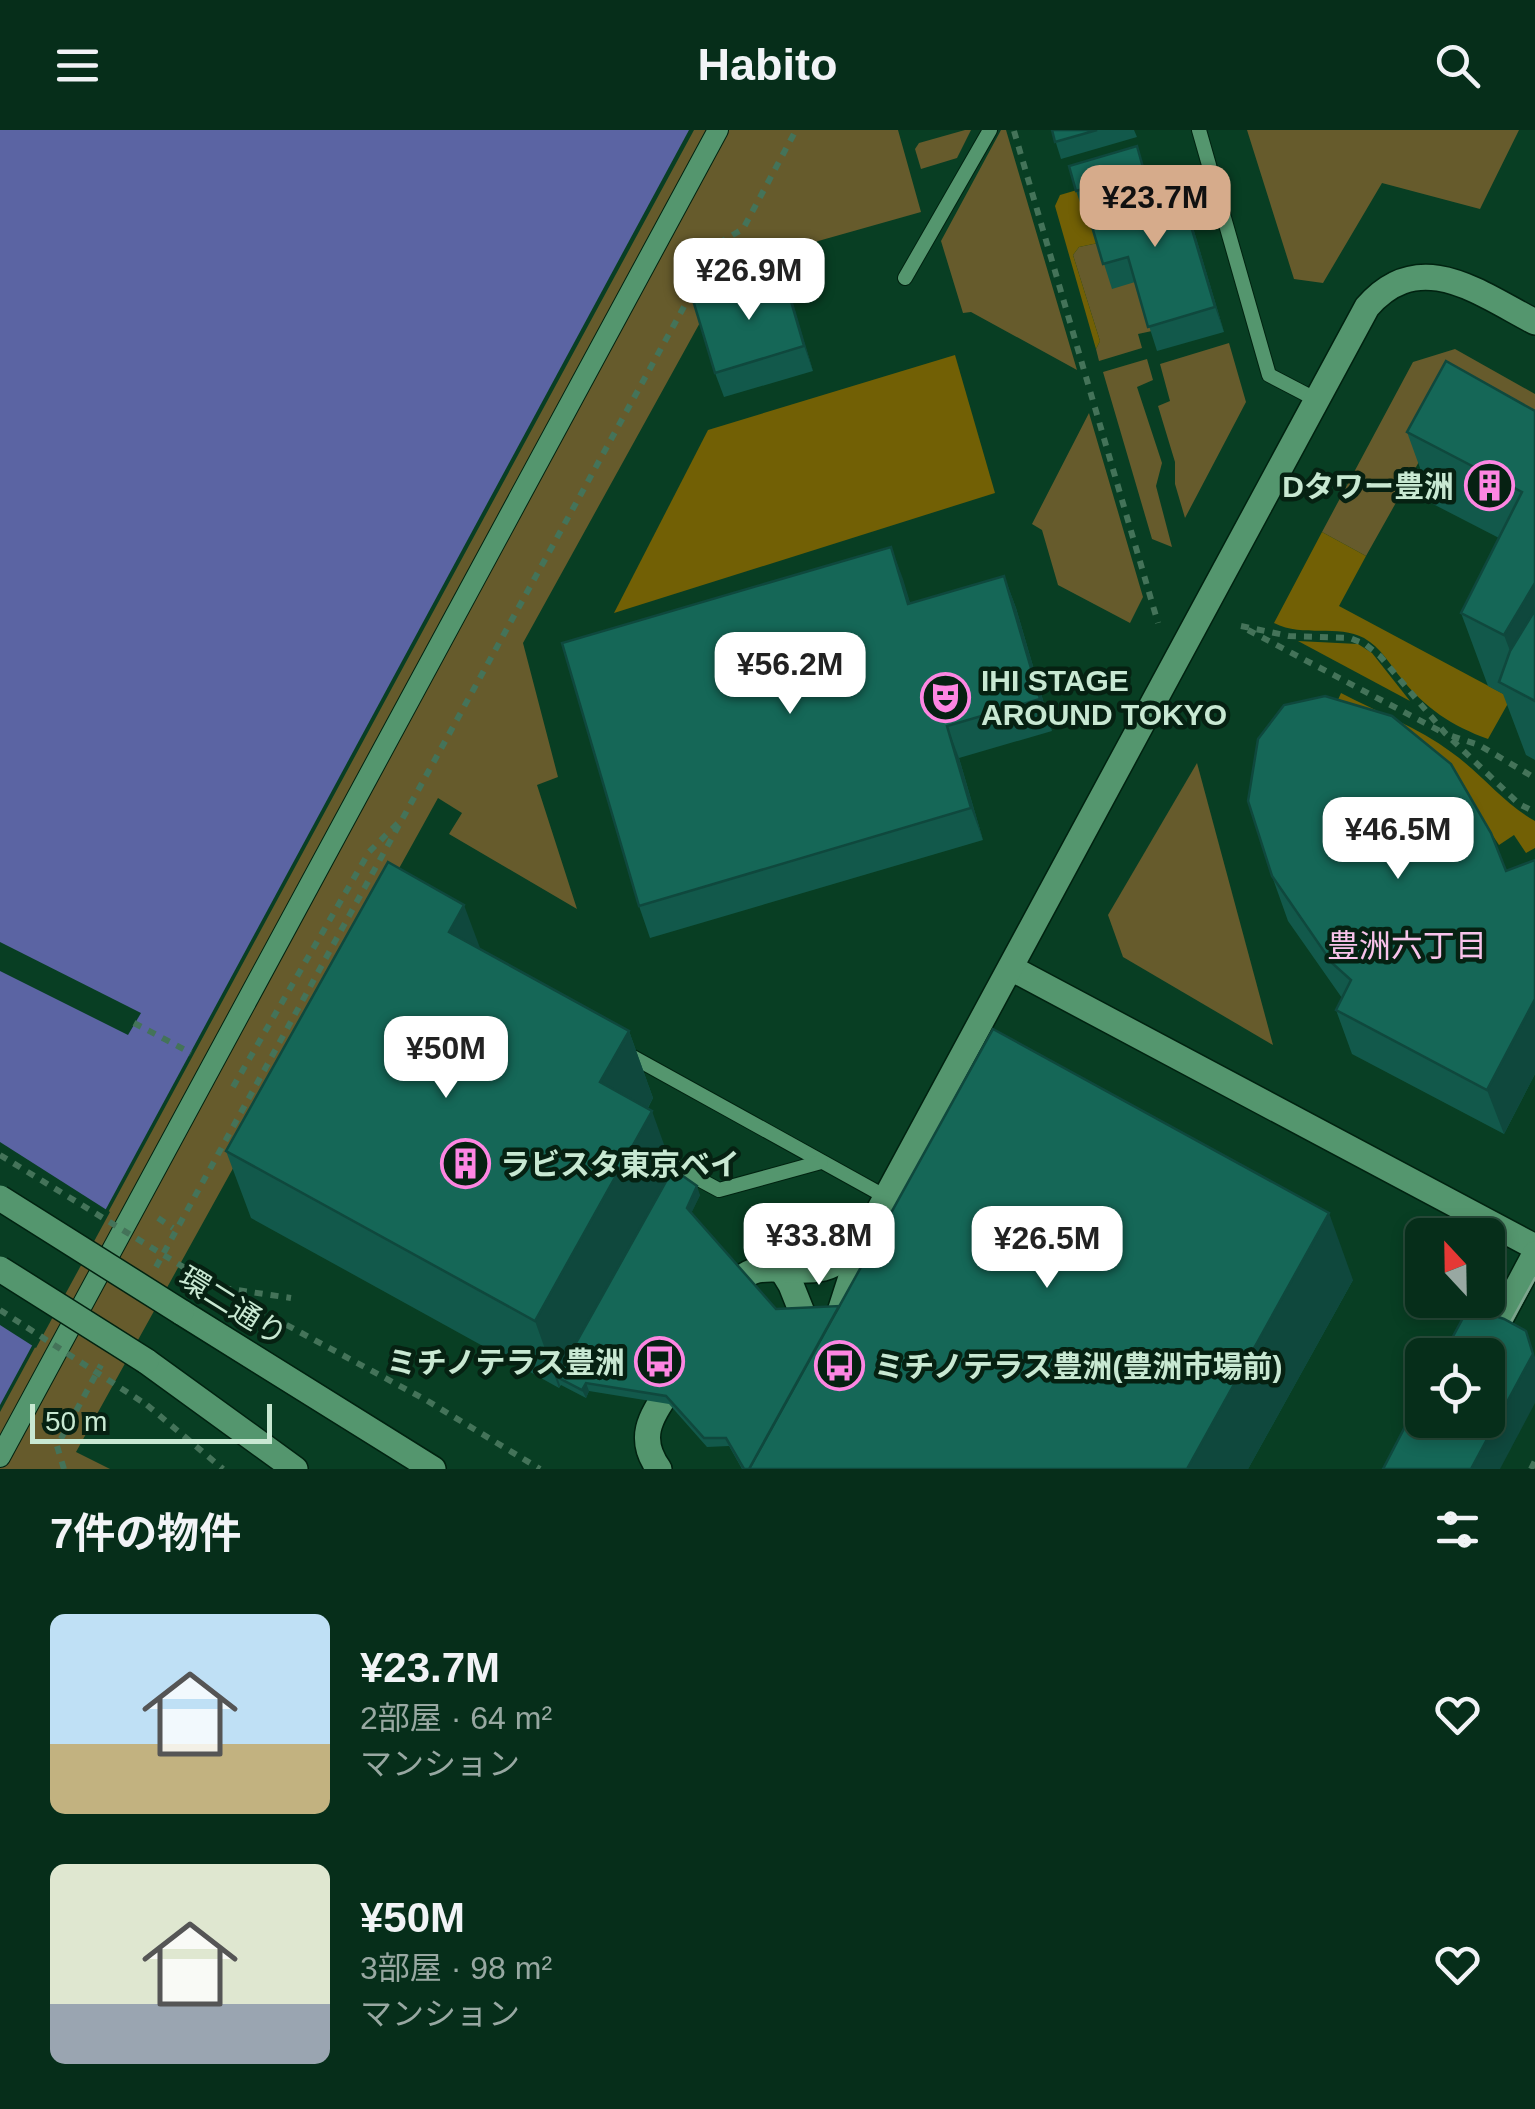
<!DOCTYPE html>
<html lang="ja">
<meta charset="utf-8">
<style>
:root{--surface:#062e1a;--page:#0f3623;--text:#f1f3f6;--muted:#98a8a2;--line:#274a39;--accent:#d6ab8b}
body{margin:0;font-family:Helvetica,"Noto Sans JP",sans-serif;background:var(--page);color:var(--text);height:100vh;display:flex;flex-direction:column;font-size:38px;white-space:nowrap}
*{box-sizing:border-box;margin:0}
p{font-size:32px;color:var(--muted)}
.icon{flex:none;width:55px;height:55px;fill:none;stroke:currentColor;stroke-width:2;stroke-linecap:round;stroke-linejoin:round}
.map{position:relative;height:1339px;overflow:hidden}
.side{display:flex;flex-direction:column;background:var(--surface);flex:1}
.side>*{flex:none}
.needle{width:65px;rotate:338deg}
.controls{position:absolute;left:1405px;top:1088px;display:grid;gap:20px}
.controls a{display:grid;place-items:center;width:100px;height:100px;border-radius:15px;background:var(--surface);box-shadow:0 5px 15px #0003,0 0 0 2px var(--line);font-size:50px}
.scale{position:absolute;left:30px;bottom:25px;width:242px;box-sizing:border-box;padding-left:10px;border:5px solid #c8e8d2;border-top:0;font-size:28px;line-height:35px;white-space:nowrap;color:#c8e8d2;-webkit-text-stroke:8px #062112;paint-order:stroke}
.price{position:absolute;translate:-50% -85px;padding:0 22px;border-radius:20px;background:#fff;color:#222;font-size:32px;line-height:65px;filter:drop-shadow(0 2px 5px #0008)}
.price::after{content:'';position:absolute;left:50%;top:60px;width:30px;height:22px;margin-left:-15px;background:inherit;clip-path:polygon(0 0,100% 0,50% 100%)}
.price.selected{background:var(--accent);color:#111}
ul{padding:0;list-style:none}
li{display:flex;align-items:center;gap:30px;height:250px;padding:0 50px}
li span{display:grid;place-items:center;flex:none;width:280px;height:200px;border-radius:15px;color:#555}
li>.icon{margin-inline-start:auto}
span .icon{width:120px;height:120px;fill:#fffc;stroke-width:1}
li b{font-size:42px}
h2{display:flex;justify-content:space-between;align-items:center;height:120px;padding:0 50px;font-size:42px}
header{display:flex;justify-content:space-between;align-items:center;height:130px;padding:0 50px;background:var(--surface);font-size:45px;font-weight:600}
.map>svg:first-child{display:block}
</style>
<header><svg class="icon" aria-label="menu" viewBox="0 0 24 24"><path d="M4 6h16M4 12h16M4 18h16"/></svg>Habito<svg class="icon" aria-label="search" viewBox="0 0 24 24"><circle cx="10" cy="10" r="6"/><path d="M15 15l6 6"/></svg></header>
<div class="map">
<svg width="1535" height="1339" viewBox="0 0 1535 1339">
<rect width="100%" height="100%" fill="#083e23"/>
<g fill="#665b2c">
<path d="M694,0H898L921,82L758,128L742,159L723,151L523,513L558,647L537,655L577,779L449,704L462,683L438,668L76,1322L110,1339H0V1282Z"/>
<path d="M965,0H971L957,28L921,39L915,19L919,13Z"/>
<path d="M1001,0H1006L1077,240L971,182L963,183L941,111Z"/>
<path d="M1247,0H1519L1480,79L1382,53L1323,153L1294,149Z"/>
<path d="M1098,113L1137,151L1152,201L1138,204L1142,218L1099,231L1096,219L1100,211L1073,125L1079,117Z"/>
<path d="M1229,213L1246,272L1185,388L1175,354V332L1158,276L1170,271L1160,234Z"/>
<path d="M1455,219L1535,264V308L1443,289L1366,426L1322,402L1413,232Z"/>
<path d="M1147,229L1153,250L1137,257L1162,333L1156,356L1172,417L1152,409L1103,242Z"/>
<path d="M1089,283L1143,467L1130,493L1058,455L1042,400L1032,394Z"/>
<path d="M1197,633L1273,915L1123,827L1108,785Z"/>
</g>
<g fill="#726005">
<path d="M1077,60L1091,76L1098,113L1079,117L1073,125L1100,211L1096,219L1055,76L1060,65Z"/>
<path d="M955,225L995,363L614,483L708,300Z"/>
<path d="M1322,402L1366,426L1339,476L1511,568L1488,609C1452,596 1425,578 1401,548C1389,533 1381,518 1364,508C1338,494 1304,508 1274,493Z"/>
<path d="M1298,511L1358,514L1372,523L1410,571Z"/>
<path d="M1341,563C1377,582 1419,598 1451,622C1481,643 1504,674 1535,691V718L1526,723L1514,705L1499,715L1470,671L1327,595Z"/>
</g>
<path fill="#5b64a3" d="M0,0H689L0,1275Z"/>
<g fill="#083e23">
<path d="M0,812L141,883L128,905L0,841Z"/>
<path d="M0,1012L110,1082L36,1218L0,1195Z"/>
</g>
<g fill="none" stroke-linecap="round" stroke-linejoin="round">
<defs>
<g id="service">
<path d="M1199,0L1269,245L1317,270"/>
<path d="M905,148L990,0"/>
<path d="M624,922L886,1067"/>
<path d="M654,1025L719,1060L821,1032"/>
</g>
<path id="pedestrian" d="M0,1327L718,0"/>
<g id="minor">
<path d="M780,1137L791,1155L813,1210"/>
<path d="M724,1169C753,1120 780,1148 824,1138C839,1134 852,1121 863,1110"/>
<path d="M836,1194L862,1113"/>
<path d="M659,1339C632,1302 658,1279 678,1246"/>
</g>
<g id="tertiary">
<path d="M1011,838L1535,1117"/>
<path d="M863,1110L1367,177C1420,116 1479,163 1535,192"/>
</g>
<g id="secondary">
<path d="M181,1182L433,1339"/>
<path d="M1481,1225L1535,1124"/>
<path d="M146,1231L295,1339"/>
</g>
</defs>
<use href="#service" stroke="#002210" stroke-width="16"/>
<use href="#pedestrian" stroke="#002210" stroke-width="22"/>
<use href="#minor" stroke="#002210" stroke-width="28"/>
<use href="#tertiary" stroke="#002210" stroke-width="28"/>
<use href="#secondary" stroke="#002210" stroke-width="28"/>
<g stroke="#447359" stroke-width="6" stroke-dasharray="8 8" stroke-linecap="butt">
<path d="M1014,1L1158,493"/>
<path d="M1241,496L1289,506L1350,508L1365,514L1380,526L1445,603L1519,674L1535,682"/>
<path d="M1248,500L1440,601"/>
<path d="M1452,606L1479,615L1535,648"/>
<path d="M134,893L191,923"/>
<path d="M233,957L369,722L398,693"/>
<path d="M158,1088L173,1098"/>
<path d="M156,1137L719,113L743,99L796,0"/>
<path d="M216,1157L426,1270L540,1339"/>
<path d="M223,1158L291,1168"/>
<path d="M147,1275L223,1339"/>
<path d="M64,1339L57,1316L101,1235"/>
<path d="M1531,1339L1535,1331"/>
</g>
<use href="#service" stroke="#54966e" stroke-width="14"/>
<use href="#pedestrian" stroke="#54966e" stroke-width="20"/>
<use href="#minor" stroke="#54966e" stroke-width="25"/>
<use href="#tertiary" stroke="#54966e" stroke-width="25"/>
<use href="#secondary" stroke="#54966e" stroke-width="25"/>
<path stroke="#7ca58d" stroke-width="2.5" d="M1488,1234L1535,1148"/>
<defs>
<g id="secondary-bridge">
<path d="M0,1068L181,1182"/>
<path d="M0,1139L146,1231"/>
</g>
</defs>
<use href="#secondary-bridge" stroke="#002210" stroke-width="28" stroke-linecap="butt"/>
<g stroke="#447359" stroke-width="6" stroke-dasharray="8 8" stroke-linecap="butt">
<path d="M0,1025L216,1157"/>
<path d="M0,1180L147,1275"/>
</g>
<use href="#secondary-bridge" stroke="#54966e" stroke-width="25"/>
</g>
<g fill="#12594b">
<path d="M1052,0H1134L1137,7L1061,29Z"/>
<path d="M1137,16L1150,57L1186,74L1224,202L1157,221L1135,152L1112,159L1086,77L1082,78L1076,61Z"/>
<path d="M783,144L813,241L724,267L715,243Z"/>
<path d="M1535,281V630L1526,625L1503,564L1488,556L1461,483L1499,408L1433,374L1407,302Z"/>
<path d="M891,417L910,473L1004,446L1016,478L1052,601L959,628L983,710L650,808L639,776Z"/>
<path d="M1535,730V944L1504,1004L1352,924L1336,880L1342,868L1288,791L1272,746L1506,741Z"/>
<path d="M481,820L629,901L653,968L648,978L673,1039L700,1065L691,1083L776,1179L1353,1150L1248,1339H742L729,1316L707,1317L669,1274L589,1261L586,1268L561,1255L559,1258L251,1088L226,1021Z"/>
</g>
<g fill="#0f483d">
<path d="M1177,49L1186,74L1224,202L1215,177Z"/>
<path d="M783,144L792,169L813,241L804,216Z"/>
<path d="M891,417L903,449L920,506L908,474Z"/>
<path d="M1004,446L1016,478L1052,601L1040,569Z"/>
<path d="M1535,453V571L1527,566L1504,505Z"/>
<path d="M947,596L959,628L983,710L971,678Z"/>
<path d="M464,775L489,842L449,802Z"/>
<path d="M1535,869V944L1504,1004L1487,960Z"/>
<path d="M629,901L653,968L625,1019L600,952Z"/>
<path d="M652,981L676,1048L557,1247L560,1255L559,1258L535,1191Z"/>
<path d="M697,1056L700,1065L690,1086L687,1078Z"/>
<path d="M1329,1083L1353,1150L1248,1339H1187Z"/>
<path d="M1526,1201L1535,1227V1273L1500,1339H1471Z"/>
<path d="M586,1253L589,1261L586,1268L582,1260Z"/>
</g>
<g fill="#156757" stroke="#0f483d" stroke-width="2.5">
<path d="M1052,0H1097L1055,12Z"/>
<path d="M1137,16L1144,41L1076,61L1069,36Z"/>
<path d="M1177,49L1215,177L1148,197L1128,127L1103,134L1086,76Z"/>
<path d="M783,144L804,216L715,243L693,170Z"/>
<path d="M1446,231L1535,281V453L1504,505L1461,483L1522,362L1407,302Z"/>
<path d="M891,417L908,474L1004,446L1040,569L947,596L971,678L639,776L562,513Z"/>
<path d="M1535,480V571L1499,552L1510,521Z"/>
<path d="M1325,566L1392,586L1451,634L1491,703L1506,741L1535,730V869L1487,960L1336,880L1351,850L1332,833L1272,746L1248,671L1258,609L1284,575Z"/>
<path d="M388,732L464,775L449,802L629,901L600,952L652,981L535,1191L226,1021Z"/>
<path d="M993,899L1329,1083L1187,1339H749Z"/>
<path d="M673,1039L697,1056L687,1078L776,1179L839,1176L749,1339H744L726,1308H704L666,1266L586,1253L582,1260L557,1247Z"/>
<path d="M1481,1181L1504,1189L1526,1201L1533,1224L1471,1339H1383L1422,1264V1290H1488V1225H1443L1464,1186Z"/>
</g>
<defs>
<symbol id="building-ring" viewBox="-11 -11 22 22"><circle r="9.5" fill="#062112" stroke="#fd86e2" stroke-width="1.5"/><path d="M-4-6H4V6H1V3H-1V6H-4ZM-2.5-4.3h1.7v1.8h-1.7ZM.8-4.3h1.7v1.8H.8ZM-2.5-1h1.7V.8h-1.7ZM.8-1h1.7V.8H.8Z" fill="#fd86e2"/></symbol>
<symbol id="theatre-ring" viewBox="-11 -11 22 22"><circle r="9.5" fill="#062112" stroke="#fd86e2" stroke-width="1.5"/><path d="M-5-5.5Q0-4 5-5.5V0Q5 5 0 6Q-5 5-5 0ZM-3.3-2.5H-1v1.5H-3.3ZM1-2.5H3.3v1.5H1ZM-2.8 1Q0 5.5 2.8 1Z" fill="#fd86e2"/></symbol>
<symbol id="bus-ring" viewBox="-11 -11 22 22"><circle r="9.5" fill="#062112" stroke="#fd86e2" stroke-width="1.5"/><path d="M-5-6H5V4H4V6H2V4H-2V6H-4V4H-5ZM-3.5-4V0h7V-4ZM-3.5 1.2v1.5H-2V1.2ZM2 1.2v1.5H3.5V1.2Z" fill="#fd86e2"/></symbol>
</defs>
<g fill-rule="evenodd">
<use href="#building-ring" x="1462" y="328" width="55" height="55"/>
<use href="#theatre-ring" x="918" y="540" width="55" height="55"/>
<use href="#building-ring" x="438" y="1006" width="55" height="55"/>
<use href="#bus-ring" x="632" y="1204" width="55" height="55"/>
<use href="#bus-ring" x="812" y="1208" width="55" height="55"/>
</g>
<g text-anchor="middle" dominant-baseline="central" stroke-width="9" stroke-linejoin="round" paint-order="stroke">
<g font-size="30" font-weight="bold" fill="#c8e8d2" stroke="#062112" text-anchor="start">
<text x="1454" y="356" text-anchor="end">Dタワー豊洲</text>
<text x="981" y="550">IHI STAGE<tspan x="981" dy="34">AROUND TOKYO</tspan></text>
<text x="500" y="1034">ラビスタ東京ベイ</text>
<text x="625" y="1232" text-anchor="end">ミチノテラス豊洲</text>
<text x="874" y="1236">ミチノテラス豊洲(豊洲市場前)</text>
</g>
<g font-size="30" fill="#c8e8d2" stroke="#062112">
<text transform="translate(233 1176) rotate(32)">環二通り</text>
</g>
<g font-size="32" fill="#f9c3eb" stroke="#062112">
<text x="1407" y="816">豊洲六丁目</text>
</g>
</g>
</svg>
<div class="controls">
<a><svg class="needle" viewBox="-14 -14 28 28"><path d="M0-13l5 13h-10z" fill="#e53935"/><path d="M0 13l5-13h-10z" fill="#98a8a2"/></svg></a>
<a><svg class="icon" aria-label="locate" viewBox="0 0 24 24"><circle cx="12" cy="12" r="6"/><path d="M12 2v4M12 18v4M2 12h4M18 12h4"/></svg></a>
</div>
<div class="scale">50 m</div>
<b class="price selected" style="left:1155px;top:120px">¥23.7M</b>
<b class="price" style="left:749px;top:193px">¥26.9M</b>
<b class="price" style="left:790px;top:587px">¥56.2M</b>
<b class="price" style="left:1398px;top:752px">¥46.5M</b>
<b class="price" style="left:446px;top:971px">¥50M</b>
<b class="price" style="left:819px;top:1158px">¥33.8M</b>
<b class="price" style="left:1047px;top:1161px">¥26.5M</b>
</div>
<section class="side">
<h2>7件の物件<svg class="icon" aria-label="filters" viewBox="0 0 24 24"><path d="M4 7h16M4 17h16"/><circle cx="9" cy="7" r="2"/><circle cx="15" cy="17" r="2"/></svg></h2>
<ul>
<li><span style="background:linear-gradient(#bfe0f5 65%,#c2b280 0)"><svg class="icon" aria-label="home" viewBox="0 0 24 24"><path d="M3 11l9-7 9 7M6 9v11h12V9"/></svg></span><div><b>¥23.7M</b><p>2部屋 · 64 m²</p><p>マンション</p></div><svg class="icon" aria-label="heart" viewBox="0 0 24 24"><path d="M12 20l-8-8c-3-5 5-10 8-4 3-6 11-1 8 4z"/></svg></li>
<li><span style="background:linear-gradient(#dfe7d0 70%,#9aa5b1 0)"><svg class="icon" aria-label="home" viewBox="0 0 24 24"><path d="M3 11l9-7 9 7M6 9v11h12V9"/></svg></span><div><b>¥50M</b><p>3部屋 · 98 m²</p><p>マンション</p></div><svg class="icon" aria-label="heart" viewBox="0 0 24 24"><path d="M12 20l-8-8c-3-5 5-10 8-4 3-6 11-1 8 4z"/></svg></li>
</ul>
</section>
